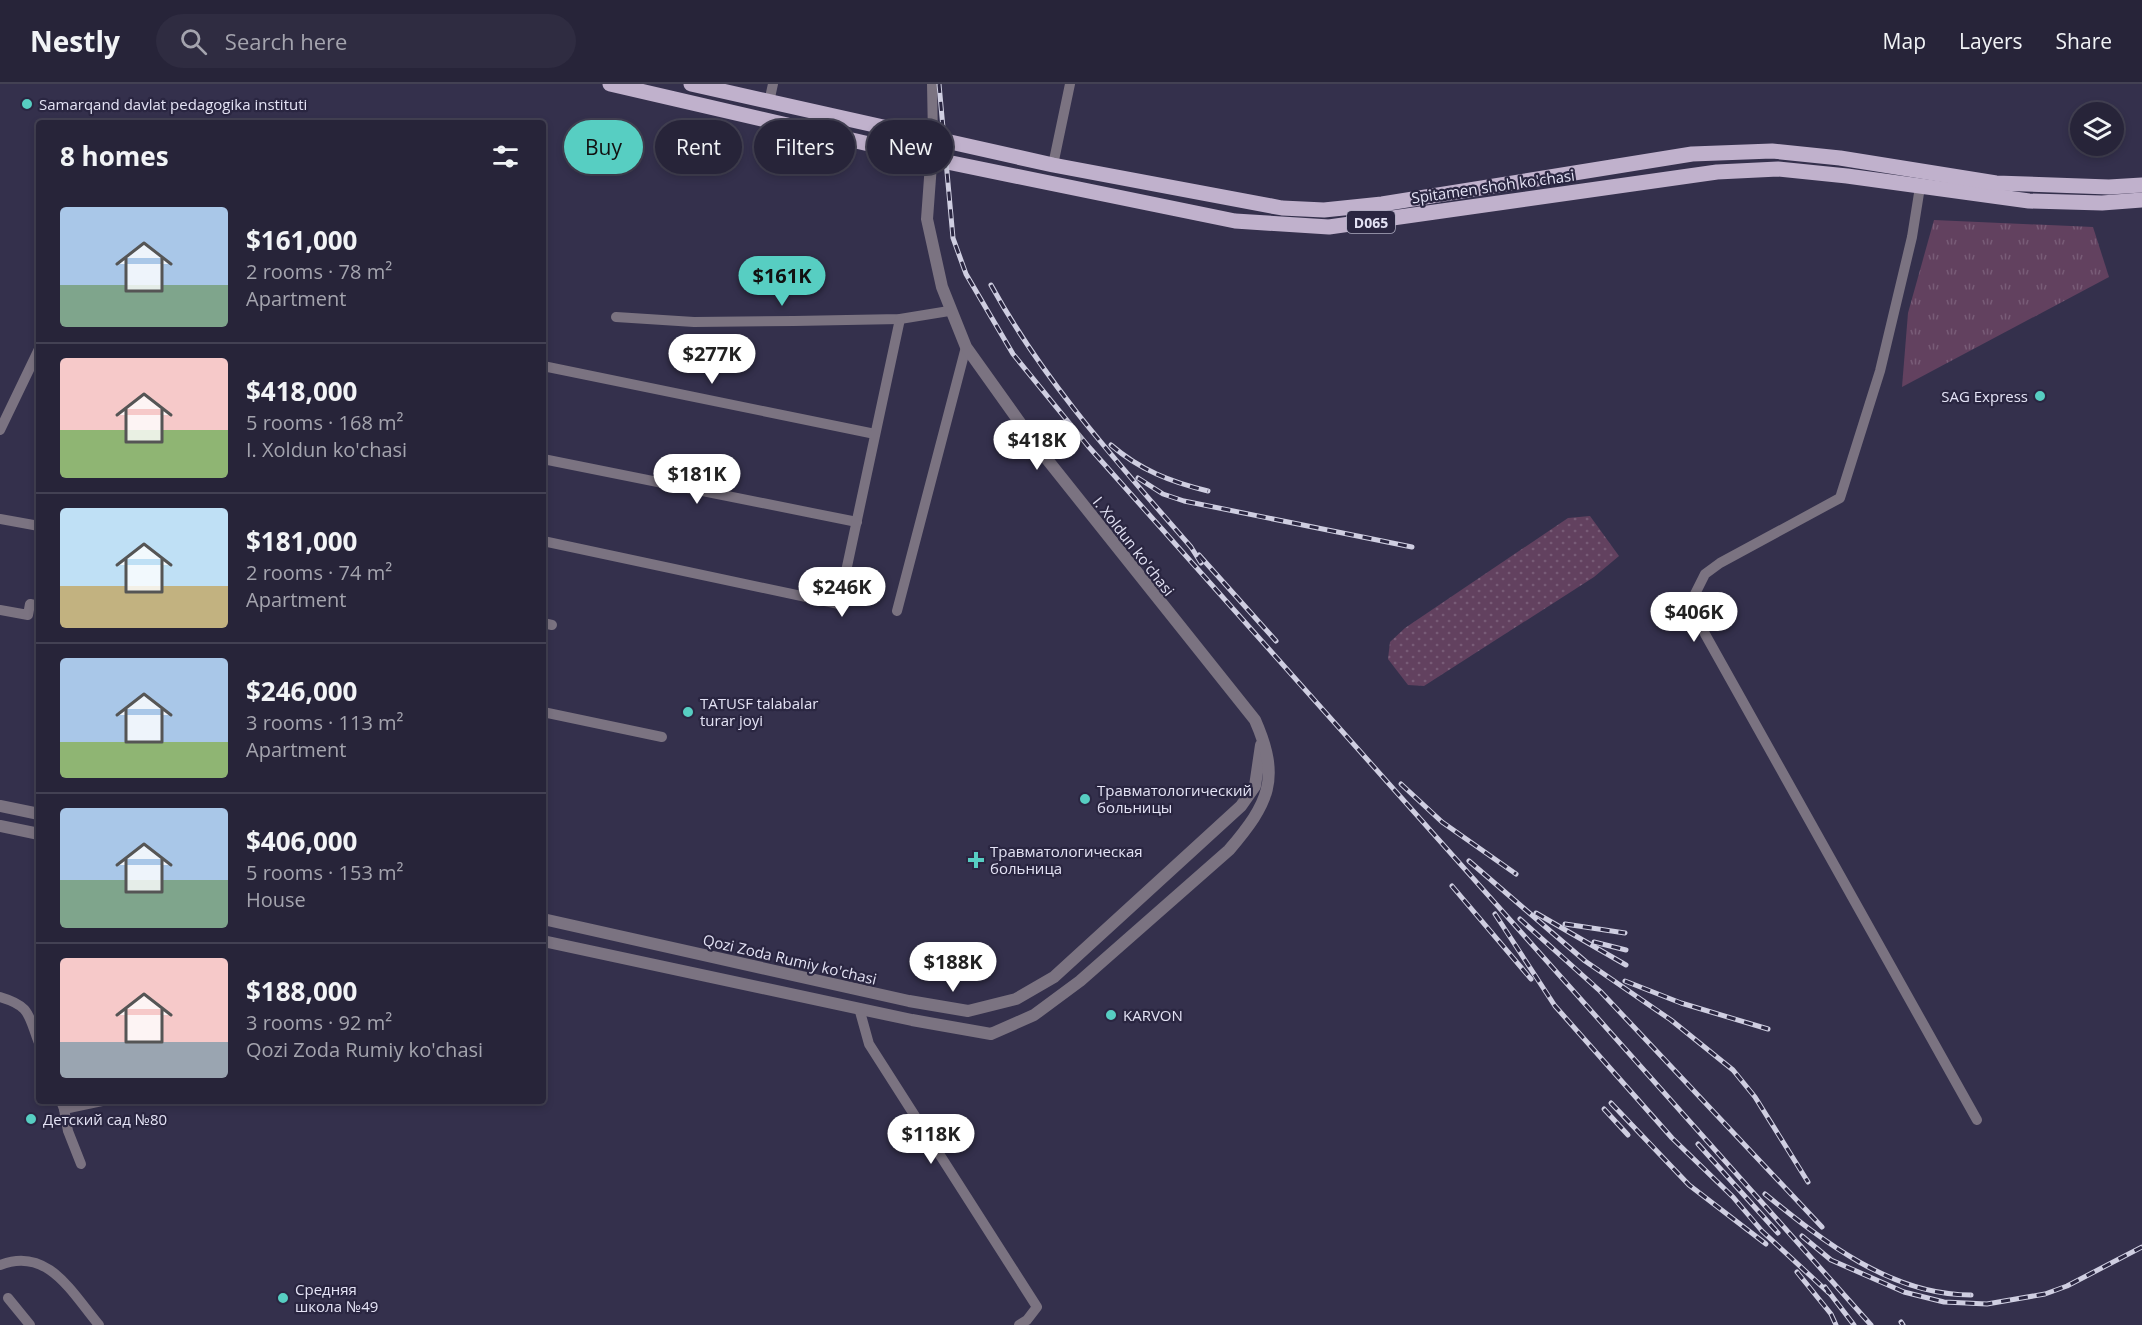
<!DOCTYPE html>
<meta charset="utf-8">
<style>
:root{--surface:#272439;--page:#2f2c41;--text:#f1f3f6;--muted:#a4a4ae;--line:#434153;--accent:#57cec2}
body{margin:0;font-family:"Open Sans",sans-serif;background:var(--page);color:var(--text);height:100vh;display:flex;flex-direction:column;font-size:22px;white-space:nowrap}
*{box-sizing:border-box;margin:0}
p{font-size:20px;color:var(--muted)}
.icon{flex:none;width:33px;height:33px;fill:none;stroke:currentColor;stroke-width:2;stroke-linecap:round;stroke-linejoin:round}
.map{position:relative;flex:1;overflow:hidden}
.sheet{position:absolute;left:36px;top:36px;width:510px;height:984px;display:flex;flex-direction:column;background:var(--surface);border-radius:6px;box-shadow:0 3px 9px #0003,0 0 0 2px var(--line)}
.sheet>*{flex:none}
.top-card{position:absolute;left:564px;top:36px;width:570px;height:54px;display:flex;gap:12px}
.tools{position:absolute;left:2070px;top:18px;display:grid;gap:12px}
.tools a{display:grid;place-items:center;width:54px;height:54px;border-radius:50%;background:var(--surface);box-shadow:0 3px 9px #0003,0 0 0 2px var(--line);font-size:30px}
.price{position:absolute;translate:-50% -51px;padding:0 14px;border-radius:21px;background:#fff;color:#222;font-size:20px;line-height:39px;filter:drop-shadow(0 2px 3px #0008)}
.price::after{content:'';position:absolute;left:50%;top:36px;width:18px;height:14px;margin-left:-9px;background:inherit;clip-path:polygon(0 0,100% 0,50% 100%)}
.price.active{background:var(--accent);color:#111}
ul{padding:0;list-style:none}
li{display:flex;align-items:center;gap:18px;height:150px;padding:0 24px}
li+li{border-top:2px solid var(--line)}
li span{display:grid;place-items:center;flex:none;width:168px;height:120px;border-radius:6px;color:#555}
li>.icon{margin-inline-start:auto}
span .icon{width:72px;height:72px;fill:#fffc;stroke-width:1}
li b{font-size:26px}
h2{display:flex;justify-content:space-between;align-items:center;height:72px;padding:0 24px;font-size:26px}
.tag{padding:0 21px;border-radius:27px;background:var(--surface);box-shadow:0 3px 9px #0003,0 0 0 2px var(--line);font-size:21px;line-height:54px}
.tag.active{background:var(--accent);color:#111}
header{display:flex;align-items:center;gap:36px;box-sizing:border-box;height:84px;padding:0 30px;background:var(--surface);border-bottom:2px solid var(--line)}
header strong{font-size:28px}
nav{display:flex;gap:33px;margin-inline-start:auto;font-size:21px}
.search{width:420px;height:54px;background:var(--page);display:flex;align-items:center;gap:15px;box-sizing:border-box;padding:0 21px;border-radius:33px;color:var(--muted);font-size:22px}
.map>svg:first-child{display:block}
</style>
<header>
<strong>Nestly</strong>
<div class="search"><svg class="icon" aria-label="search" viewBox="0 0 24 24"><circle cx="10" cy="10" r="6"/><path d="M15 15l6 6"/></svg>Search here</div>
<nav><a>Map</a><a>Layers</a><a>Share</a></nav>
</header>
<div class="map">
<svg width="2142" height="1241" viewBox="0 0 2142 1241">
<defs>
<pattern id="grass-dots" width="8" height="8" patternUnits="userSpaceOnUse" patternTransform="scale(1.5)"><rect width="8" height="8" fill="#62415f"/><path d="M2 2h.1M6 6h.1" fill="none" stroke="#785c77" stroke-width="1.8" stroke-linecap="round"/></pattern>
<pattern id="park-tufts" width="24" height="20" patternUnits="userSpaceOnUse" patternTransform="scale(1.5)"><rect width="24" height="20" fill="#62415f"/><path d="M3 7l-1-3M5 7V3M7 7l1-3M15 17l-1-3M17 17v-4M19 17l1-3" fill="none" stroke="#785c77"/></pattern>
</defs>
<rect width="100%" height="100%" fill="#34304c"/>
<path fill="url(#grass-dots)" d="M1590,432L1619,472L1594,493L1424,602L1408,601L1388,575L1390,558L1405,544L1568,434Z"/>
<path fill="url(#park-tufts)" d="M1934,136L2093,143L2109,193L1902,303L1908,229Z"/>
<g fill="none" stroke-linecap="round" stroke-linejoin="round">
<g stroke="#7b7381" stroke-width="10">
<path d="M932,0L933,53"/>
<path d="M769,18L773,0"/>
<path d="M1053,81L1070,0"/>
<path d="M1920,103L1912,153L1880,287L1840,414L1720,479L1705,490L1692,516L1705,550L1977,1036"/>
<path d="M616,233L694,238L794,237L900,235L949,227"/>
<path d="M543,282L875,350"/>
<path d="M0,346L39,265"/>
<path d="M543,375L857,438"/>
<path d="M0,435L39,442"/>
<path d="M543,457L839,520L900,235"/>
<path d="M0,526L28,531L30,520L39,522"/>
<path d="M897,527L966,263"/>
<path d="M543,539L552,541"/>
<path d="M543,628L662,653"/>
<path d="M0,913C31,922 28,931 39,959"/>
<path d="M859,924L869,960L1037,1223L1027,1236L1019,1241"/>
<path d="M61,1017L64,1025L102,1017"/>
<path d="M64,1025L68,1047L81,1080"/>
<path d="M0,1181C48,1162 72,1209 99,1241"/>
<path d="M8,1214L30,1241"/>
</g>
<g stroke="#7b7381" stroke-width="12">
<path d="M0,722L39,730"/>
<path d="M0,742L39,750"/>
<path d="M543,835L909,917L968,927L1016,915L1054,893L1241,722L1255,702L1261,661"/>
<path d="M543,857L912,936L991,950L1034,931L1080,897L1229,766C1269,719 1281,695 1255,636L1038,364L966,263L942,203L927,135L933,53"/>
</g>
<g stroke="#c0b1cc" stroke-width="15">
<path d="M610,0L947,78L1235,137L1329,143L1717,88L1778,85L1847,92L2029,117L2102,119L2142,116"/>
<path d="M691,0L1053,81L1282,124L1324,126L1382,120L1692,70L1772,67L1840,74L1996,99L2109,103L2142,101"/>
</g>
<defs>
<g id="rail">
<path d="M939,0L953,154L966,190L1013,270L1088,362L1871,1241"/>
<path d="M991,201C1044,298 1118,379 1191,463L1201,479"/>
<path d="M1111,361C1140,386 1171,398 1208,407"/>
<path d="M1138,394L1163,410L1184,417L1412,463"/>
<path d="M1199,471L1276,557"/>
<path d="M1401,700L1442,738L1516,790"/>
<path d="M1469,777L1585,877L1671,936L1733,986L1755,1013L1808,1098"/>
<path d="M1452,802L1531,895"/>
<path d="M1536,829L1626,881"/>
<path d="M1495,830L1555,922L1672,1054L1733,1113L1762,1147L1829,1209"/>
<path d="M1520,835L1600,907L1822,1143"/>
<path d="M1565,840L1625,849"/>
<path d="M1594,858L1626,866"/>
<path d="M1625,897L1681,919L1768,945"/>
<path d="M1611,1019L1689,1101L1766,1160"/>
<path d="M1604,1025L1628,1051"/>
<path d="M1698,1060L1778,1149"/>
<path d="M1765,1110C1824,1158 1891,1211 1971,1211"/>
<path d="M1802,1152L1831,1176L1904,1208L1944,1218L1987,1220L2045,1210L2067,1202L2142,1163"/>
<path d="M1797,1188L1831,1230L1836,1241"/>
<path d="M1825,1203L1854,1241"/>
<path d="M1901,1238L1903,1241"/>
</g>
</defs>
<use href="#rail" stroke="#cfcee1" stroke-width="5"/>
<use href="#rail" stroke="#2a2641" stroke-width="3" stroke-dasharray="9" stroke-linecap="butt"/>
</g>
<g fill="#57cec2" stroke="#2a2641" stroke-width="2">
<circle cx="27" cy="20" r="6"/>
<circle cx="2040" cy="312" r="6"/>
<circle cx="688" cy="628" r="6"/>
<circle cx="1085" cy="715" r="6"/>
<path d="M973 767h6v6h6v6h-6v6h-6v-6h-6v-6h6z"/>
<circle cx="1111" cy="931" r="6"/>
<circle cx="31" cy="1035" r="6"/>
<circle cx="283" cy="1214" r="6"/>
</g>
<g text-anchor="middle" dominant-baseline="central" stroke-width="4.5" stroke-linejoin="round" paint-order="stroke">
<rect fill="#2a2641" stroke="#acaabf" stroke-width="1.5" x="1347" y="127" width="48" height="22" rx="4.5"/>
<g font-size="14" font-weight="bold" fill="#e4e3f5">
<text x="1371" y="138">D065</text>
</g>
<g font-size="15" fill="#e4e3f5" stroke="#2a2641" text-anchor="start">
<text x="39" y="20">Samarqand davlat pedagogika instituti</text>
<text x="2028" y="312" text-anchor="end">SAG Express</text>
<text x="700" y="619">TATUSF talabalar<tspan x="700" dy="17">turar joyi</tspan></text>
<text x="1097" y="706">Травматологический<tspan x="1097" dy="17">больницы</tspan></text>
<text x="990" y="767">Травматологическая<tspan x="990" dy="17">больница</tspan></text>
<text x="1123" y="931">KARVON</text>
<text x="43" y="1035">Детский сад №80</text>
<text x="295" y="1205">Средняя<tspan x="295" dy="17">школа №49</tspan></text>
</g>
<g font-size="15" fill="#e4e3f5" stroke="#2a2641">
<text transform="translate(1493 102) rotate(-8)">Spitamen shoh ko'chasi</text>
<text transform="translate(1134 462) rotate(52)">I. Xoldun ko'chasi</text>
<text transform="translate(790 875) rotate(13)">Qozi Zoda Rumiy ko'chasi</text>
</g>
</g>
</svg>
<div class="tools">
<a><svg class="icon" aria-label="layers" viewBox="0 0 24 24"><path d="M12 4l9 5-9 5-9-5zM3 14l9 5 9-5"/></svg></a>
</div>
<b class="price active" style="left:782px;top:223px">$161K</b>
<b class="price" style="left:712px;top:301px">$277K</b>
<b class="price" style="left:1037px;top:387px">$418K</b>
<b class="price" style="left:697px;top:421px">$181K</b>
<b class="price" style="left:842px;top:534px">$246K</b>
<b class="price" style="left:1694px;top:559px">$406K</b>
<b class="price" style="left:953px;top:909px">$188K</b>
<b class="price" style="left:931px;top:1081px">$118K</b>
<div class="top-card">
<a class="tag active">Buy</a>
<a class="tag">Rent</a>
<a class="tag">Filters</a>
<a class="tag">New</a>
</div>
<section class="sheet">
<h2>8 homes<svg class="icon" aria-label="filters" viewBox="0 0 24 24"><path d="M4 7h16M4 17h16"/><circle cx="9" cy="7" r="2"/><circle cx="15" cy="17" r="2"/></svg></h2>
<ul>
<li><span style="background:linear-gradient(#a9c7e8 65%,#7fa58c 0)"><svg class="icon" aria-label="home" viewBox="0 0 24 24"><path d="M3 11l9-7 9 7M6 9v11h12V9"/></svg></span><div><b>$161,000</b><p>2 rooms · 78 m²</p><p>Apartment</p></div></li>
<li><span style="background:linear-gradient(#f6c9c9 60%,#8fb573 0)"><svg class="icon" aria-label="home" viewBox="0 0 24 24"><path d="M3 11l9-7 9 7M6 9v11h12V9"/></svg></span><div><b>$418,000</b><p>5 rooms · 168 m²</p><p>I. Xoldun ko'chasi</p></div></li>
<li><span style="background:linear-gradient(#bfe0f5 65%,#c2b280 0)"><svg class="icon" aria-label="home" viewBox="0 0 24 24"><path d="M3 11l9-7 9 7M6 9v11h12V9"/></svg></span><div><b>$181,000</b><p>2 rooms · 74 m²</p><p>Apartment</p></div></li>
<li><span style="background:linear-gradient(#a9c7e8 70%,#8fb573 0)"><svg class="icon" aria-label="home" viewBox="0 0 24 24"><path d="M3 11l9-7 9 7M6 9v11h12V9"/></svg></span><div><b>$246,000</b><p>3 rooms · 113 m²</p><p>Apartment</p></div></li>
<li><span style="background:linear-gradient(#a9c7e8 60%,#7fa58c 0)"><svg class="icon" aria-label="home" viewBox="0 0 24 24"><path d="M3 11l9-7 9 7M6 9v11h12V9"/></svg></span><div><b>$406,000</b><p>5 rooms · 153 m²</p><p>House</p></div></li>
<li><span style="background:linear-gradient(#f6c9c9 70%,#9aa5b1 0)"><svg class="icon" aria-label="home" viewBox="0 0 24 24"><path d="M3 11l9-7 9 7M6 9v11h12V9"/></svg></span><div><b>$188,000</b><p>3 rooms · 92 m²</p><p>Qozi Zoda Rumiy ko'chasi</p></div></li>
</ul>
</section>
</div>
